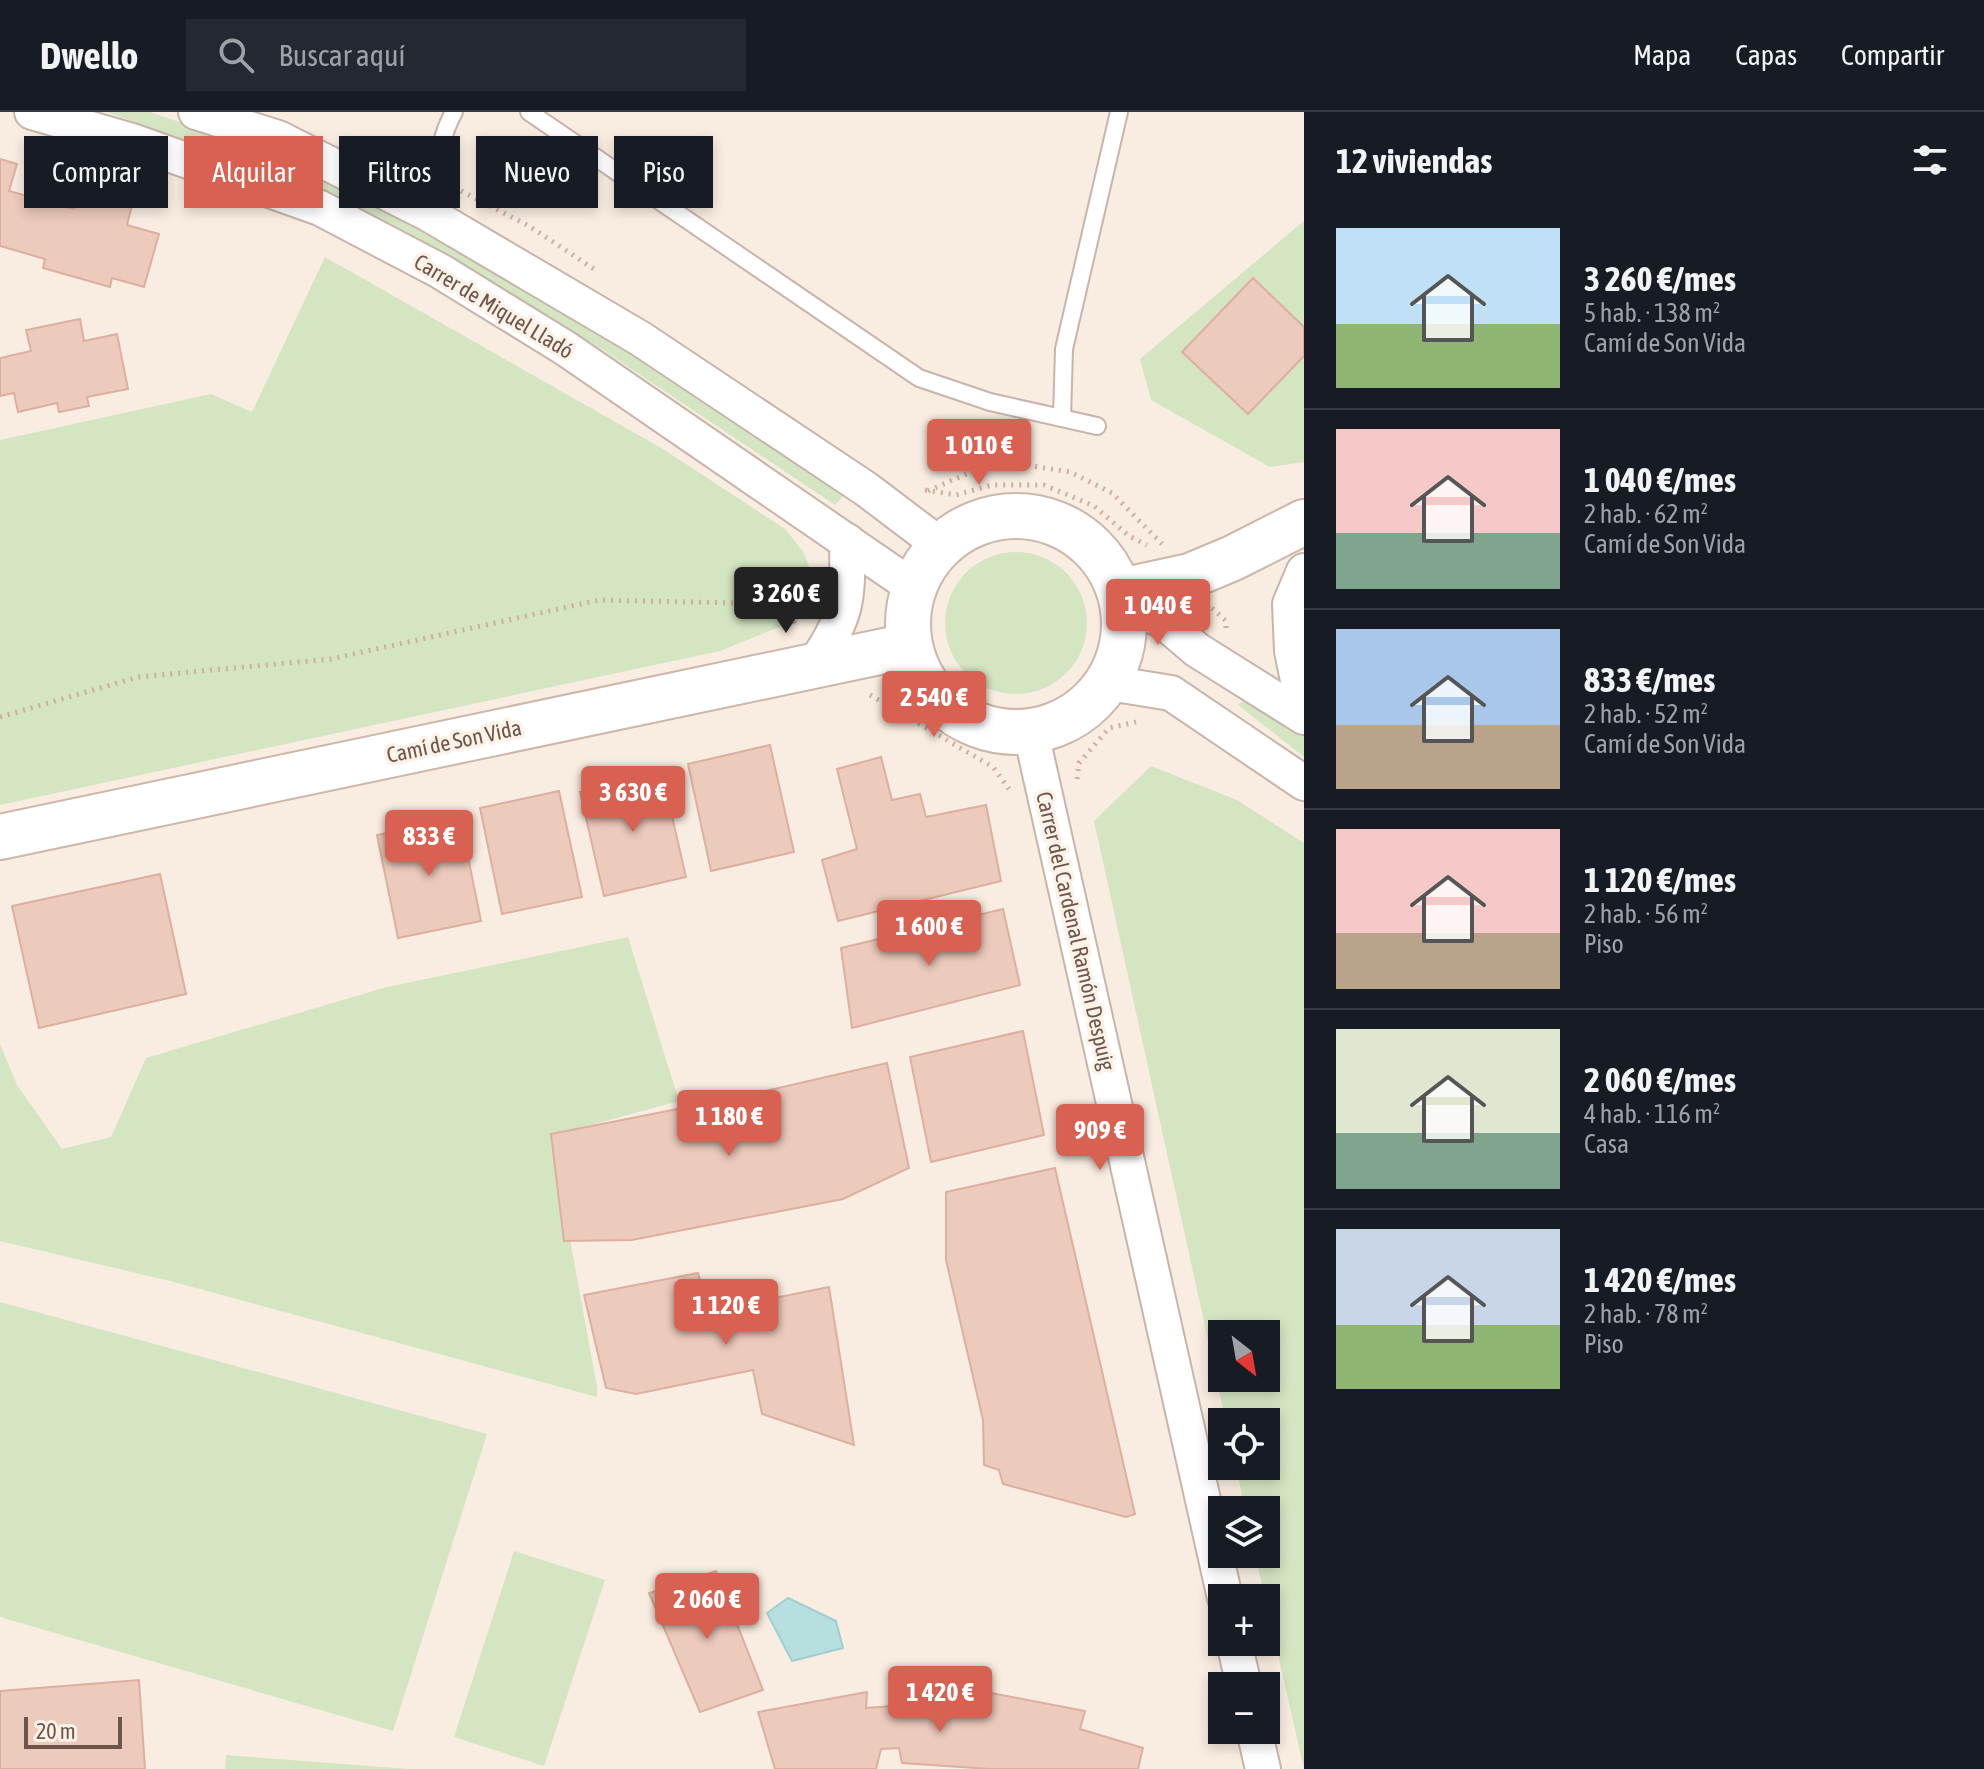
<!DOCTYPE html>
<html lang="es">
<meta charset="utf-8">
<style>
:root{--surface:#171b24;--page:#242831;--text:#f1f3f6;--muted:#9ea1a6;--line:#363941;--accent:#d86152}
body{margin:0;font-family:"Asap Condensed",sans-serif;background:var(--page);color:var(--text);height:100vh;display:flex;flex-direction:column;font-size:30px;white-space:nowrap}
*{box-sizing:border-box;margin:0}
p{font-size:26px;color:var(--muted)}
.icon{flex:none;width:44px;height:44px;fill:none;stroke:currentColor;stroke-width:2;stroke-linecap:round;stroke-linejoin:round}
.map{position:relative;flex:1;overflow:hidden}
.sheet{display:flex;flex-direction:column;background:var(--surface);width:680px}
.sheet>*{flex:none}
.guide{position:absolute;left:24px;top:24px;width:760px;height:72px;display:flex;gap:16px}
.needle{width:52px;rotate:149deg}
.tools{position:absolute;left:1208px;top:1208px;display:grid;gap:16px}
.tools a{display:grid;place-items:center;width:72px;height:72px;border-radius:0px;background:var(--surface);box-shadow:0 4px 12px #0003;font-size:40px}
.scale{position:absolute;left:24px;bottom:20px;width:98px;box-sizing:border-box;padding-left:8px;border:4px solid #6e544b;border-top:0;font-size:22px;line-height:28px;white-space:nowrap;color:#6e544b;-webkit-text-stroke:6px #fdf2e7;paint-order:stroke}
.price{position:absolute;translate:-50% -68px;padding:0 18px;border-radius:8px;background:var(--accent);color:#fff;font-size:26px;line-height:52px;filter:drop-shadow(0 2px 4px #0008)}
.price::after{content:'';position:absolute;left:50%;top:48px;width:24px;height:18px;margin-left:-12px;background:inherit;clip-path:polygon(0 0,100% 0,50% 100%)}
.price.current{background:#222;color:#fff}
ul{padding:0;list-style:none}
li{display:flex;align-items:center;gap:24px;height:200px;padding:0 32px}
li+li{border-top:2px solid var(--line)}
li span{display:grid;place-items:center;flex:none;width:224px;height:160px;border-radius:0px;color:#555}
li>.icon{margin-inline-start:auto}
span .icon{width:96px;height:96px;fill:#fffc;stroke-width:1}
li b{font-size:34px}
h2{display:flex;justify-content:space-between;align-items:center;height:96px;padding:0 32px;font-size:34px}
.tag{padding:0 28px;border-radius:0px;background:var(--surface);box-shadow:0 4px 12px #0003;font-size:28px;line-height:72px}
.tag.current{background:var(--accent);color:#fff}
header{display:flex;align-items:center;gap:48px;box-sizing:border-box;height:112px;padding:0 40px;background:var(--surface);border-bottom:2px solid var(--line)}
header strong{font-size:38px}
nav{display:flex;gap:44px;margin-inline-start:auto;font-size:28px}
.search{width:560px;height:72px;background:var(--page);display:flex;align-items:center;gap:20px;box-sizing:border-box;padding:0 28px;border-radius:0px;color:var(--muted);font-size:30px}
main{display:flex;flex:1;min-height:0}
.map>svg:first-child{display:block}
</style>
<header>
<strong>Dwello</strong>
<div class="search"><svg class="icon" aria-label="search" viewBox="0 0 24 24"><circle cx="10" cy="10" r="6"/><path d="M15 15l6 6"/></svg>Buscar aquí</div>
<nav><a>Mapa</a><a>Capas</a><a>Compartir</a></nav>
</header>
<main>
<div class="map">
<svg width="1304" height="1657" viewBox="0 0 1304 1657">
<rect width="100%" height="100%" fill="#f9ede1"/>
<g fill="#d4e5c2" fill-rule="evenodd">
<path d="M107,0H150L278,44L405,104L627,235L845,382L835,393L603,238L466,155L318,78Z"/>
<path d="M1304,109V350L1270,355L1151,288L1140,247Z"/>
<path d="M325,145L663,337L785,417L803,439L815,469L802,506L720,539L0,693V328L211,282L252,300Z"/>
<circle cx="1016" cy="511" r="71"/>
<path d="M1246,587L1304,623V645L1238,593Z"/>
<path d="M1151,654L1237,688L1304,731V1657L1255,1442H1266V1398H1245L1236,1354H1266V1310H1226L1094,709ZM1222,1222H1266V1266H1222Z"/>
<path d="M628,825L679,989L551,1024L597,1275V1285L170,1169L0,1129V932L17,973L62,1037L111,1025L146,946L387,875Z"/>
<path d="M0,1190L487,1322L393,1619L0,1505Z"/>
<path d="M514,1439L605,1468L544,1654L454,1625Z"/>
<path d="M226,1643L409,1657H225Z"/>
</g>
<path fill="#b8dfe0" stroke="#a0cfd1" stroke-width="2" d="M788,1486L836,1509L843,1536L792,1549L767,1501Z"/>
<g fill="#eccabc" stroke="#ddaf9e" stroke-width="2">
<path d="M0,47L17,52L9,79L74,97L82,70L134,85L127,113L159,122L144,175L112,166L110,175L43,156L45,147L0,134Z"/>
<path d="M1253,166L1304,215V244L1248,302L1182,240Z"/>
<path d="M80,207L84,229L117,222L128,277L87,285L89,294L59,300L57,291L18,300L14,281L0,284V246L31,239L26,218Z"/>
<path d="M770,633L794,740L711,759L688,652Z"/>
<path d="M881,645L892,688L920,682L926,705L986,693L1001,769L838,809L822,748L857,737L837,657Z"/>
<path d="M662,661L686,765L604,784L580,680Z"/>
<path d="M559,679L582,785L502,802L480,696Z"/>
<path d="M460,706L481,809L398,826L377,723Z"/>
<path d="M160,762L186,882L39,916L12,794Z"/>
<path d="M1003,797L1020,873L852,916L841,836Z"/>
<path d="M1023,919L1044,1023L931,1050L910,945Z"/>
<path d="M887,951L909,1056L843,1087L632,1128L564,1129L551,1022L748,983Z"/>
<path d="M1055,1056L1135,1402L1126,1405L1003,1372L999,1358L984,1353L983,1308L946,1148V1080Z"/>
<path d="M698,1161L706,1189L747,1173L755,1190L829,1175L854,1333L762,1302L753,1258L636,1282L606,1276L584,1183Z"/>
<path d="M716,1459L763,1578L700,1600L649,1481Z"/>
<path d="M139,1568L145,1657H0V1579Z"/>
<path d="M894,1578L991,1581L1085,1599L1080,1617L1143,1636L1138,1657H990L902,1651L899,1636L881,1637L876,1657H775L758,1600L867,1580L866,1596L892,1594Z"/>
</g>
<g fill="none" stroke-linecap="round" stroke-linejoin="round">
<defs>
<g id="lane">
<path d="M529,0L919,266L990,290L1097,314"/>
<path d="M427,101C437,67 436,32 454,0"/>
<path d="M1062,306L1064,237L1119,0"/>
</g>
<g id="street">
<path d="M32,0L132,29L320,96L440,159L565,236L913,475"/>
<path d="M196,0L278,26L427,101L641,227L866,377L940,433"/>
<path d="M1304,459L1290,492L1292,539L1300,578L1304,582"/>
<path d="M1121,487L1163,509L1197,538L1304,605"/>
<path d="M815,551C848,504 848,486 847,429"/>
<path d="M1109,571L1171,581L1304,671"/>
<path d="M1031,621L1225,1486"/>
<path d="M1234,1530L1244,1574"/>
<path d="M1254,1618L1263,1657"/>
</g>
<g id="secondary">
<circle cx="1016" cy="512" r="108"/>
<path d="M1121,479L1190,464L1233,446L1304,410"/>
<path d="M0,725L908,534"/>
</g>
</defs>
<use href="#lane" stroke="#c8b4aa" stroke-width="20"/>
<use href="#street" stroke="#c8b4aa" stroke-width="38"/>
<use href="#secondary" stroke="#cdb6aa" stroke-width="48"/>
<g stroke="#d0ada0" stroke-width="5" stroke-dasharray="2 6" stroke-linecap="butt">
<path d="M461,79L529,114L594,157"/>
<path d="M925,378L956,383L992,373H1044L1094,394L1129,424L1147,433"/>
<path d="M928,379L975,358L1026,353L1070,360L1112,381L1162,432"/>
<path d="M1212,496L1226,509V516"/>
<path d="M870,583L993,655L1009,677"/>
<path d="M0,605L138,565L331,547L599,488L781,492L798,515"/>
<path d="M1077,667L1079,651L1109,616L1136,610"/>
</g>
<use href="#lane" stroke="#fff" stroke-width="16"/>
<use href="#street" stroke="#fff" stroke-width="34"/>
<use href="#secondary" stroke="#fff" stroke-width="44"/>
</g>
<g text-anchor="middle" dominant-baseline="central" stroke-width="7" stroke-linejoin="round" paint-order="stroke">
<g font-size="22" fill="#6e544b" stroke="#fdf2e7">
<text transform="translate(494 194) rotate(31)">Carrer de Miquel Lladó</text>
<text transform="translate(454 629) rotate(-12)">Camí de Son Vida</text>
<text transform="translate(1076 819) rotate(77)">Carrer del Cardenal Ramón Despuig</text>
</g>
</g>
</svg>
<div class="tools">
<a><svg class="needle" viewBox="-14 -14 28 28"><path d="M0-13l5 13h-10z" fill="#e53935"/><path d="M0 13l5-13h-10z" fill="#9ea1a6"/></svg></a>
<a><svg class="icon" aria-label="locate" viewBox="0 0 24 24"><circle cx="12" cy="12" r="6"/><path d="M12 2v4M12 18v4M2 12h4M18 12h4"/></svg></a>
<a><svg class="icon" aria-label="layers" viewBox="0 0 24 24"><path d="M12 4l9 5-9 5-9-5zM3 14l9 5 9-5"/></svg></a>
<a>+</a>
<a>−</a>
</div>
<div class="scale">20 m</div>
<b class="price" style="left:979px;top:375px">1 010 €</b>
<b class="price current" style="left:786px;top:523px">3 260 €</b>
<b class="price" style="left:1158px;top:535px">1 040 €</b>
<b class="price" style="left:934px;top:627px">2 540 €</b>
<b class="price" style="left:633px;top:722px">3 630 €</b>
<b class="price" style="left:429px;top:766px">833 €</b>
<b class="price" style="left:929px;top:856px">1 600 €</b>
<b class="price" style="left:729px;top:1046px">1 180 €</b>
<b class="price" style="left:1100px;top:1060px">909 €</b>
<b class="price" style="left:726px;top:1235px">1 120 €</b>
<b class="price" style="left:707px;top:1529px">2 060 €</b>
<b class="price" style="left:940px;top:1622px">1 420 €</b>
<div class="guide">
<a class="tag">Comprar</a>
<a class="tag current">Alquilar</a>
<a class="tag">Filtros</a>
<a class="tag">Nuevo</a>
<a class="tag">Piso</a>
</div>
</div>
<section class="sheet">
<h2>12 viviendas<svg class="icon" aria-label="filters" viewBox="0 0 24 24"><path d="M4 7h16M4 17h16"/><circle cx="9" cy="7" r="2"/><circle cx="15" cy="17" r="2"/></svg></h2>
<ul>
<li><span style="background:linear-gradient(#bfe0f5 60%,#8fb573 0)"><svg class="icon" aria-label="home" viewBox="0 0 24 24"><path d="M3 11l9-7 9 7M6 9v11h12V9"/></svg></span><div><b>3 260 €/mes</b><p>5 hab. · 138 m²</p><p>Camí de Son Vida</p></div></li>
<li><span style="background:linear-gradient(#f6c9c9 65%,#7fa58c 0)"><svg class="icon" aria-label="home" viewBox="0 0 24 24"><path d="M3 11l9-7 9 7M6 9v11h12V9"/></svg></span><div><b>1 040 €/mes</b><p>2 hab. · 62 m²</p><p>Camí de Son Vida</p></div></li>
<li><span style="background:linear-gradient(#a9c7e8 60%,#b9a48a 0)"><svg class="icon" aria-label="home" viewBox="0 0 24 24"><path d="M3 11l9-7 9 7M6 9v11h12V9"/></svg></span><div><b>833 €/mes</b><p>2 hab. · 52 m²</p><p>Camí de Son Vida</p></div></li>
<li><span style="background:linear-gradient(#f6c9c9 65%,#b9a48a 0)"><svg class="icon" aria-label="home" viewBox="0 0 24 24"><path d="M3 11l9-7 9 7M6 9v11h12V9"/></svg></span><div><b>1 120 €/mes</b><p>2 hab. · 56 m²</p><p>Piso</p></div></li>
<li><span style="background:linear-gradient(#dfe7d0 65%,#7fa58c 0)"><svg class="icon" aria-label="home" viewBox="0 0 24 24"><path d="M3 11l9-7 9 7M6 9v11h12V9"/></svg></span><div><b>2 060 €/mes</b><p>4 hab. · 116 m²</p><p>Casa</p></div></li>
<li><span style="background:linear-gradient(#c9d6e8 60%,#8fb573 0)"><svg class="icon" aria-label="home" viewBox="0 0 24 24"><path d="M3 11l9-7 9 7M6 9v11h12V9"/></svg></span><div><b>1 420 €/mes</b><p>2 hab. · 78 m²</p><p>Piso</p></div></li>
</ul>
</section>
</main>
